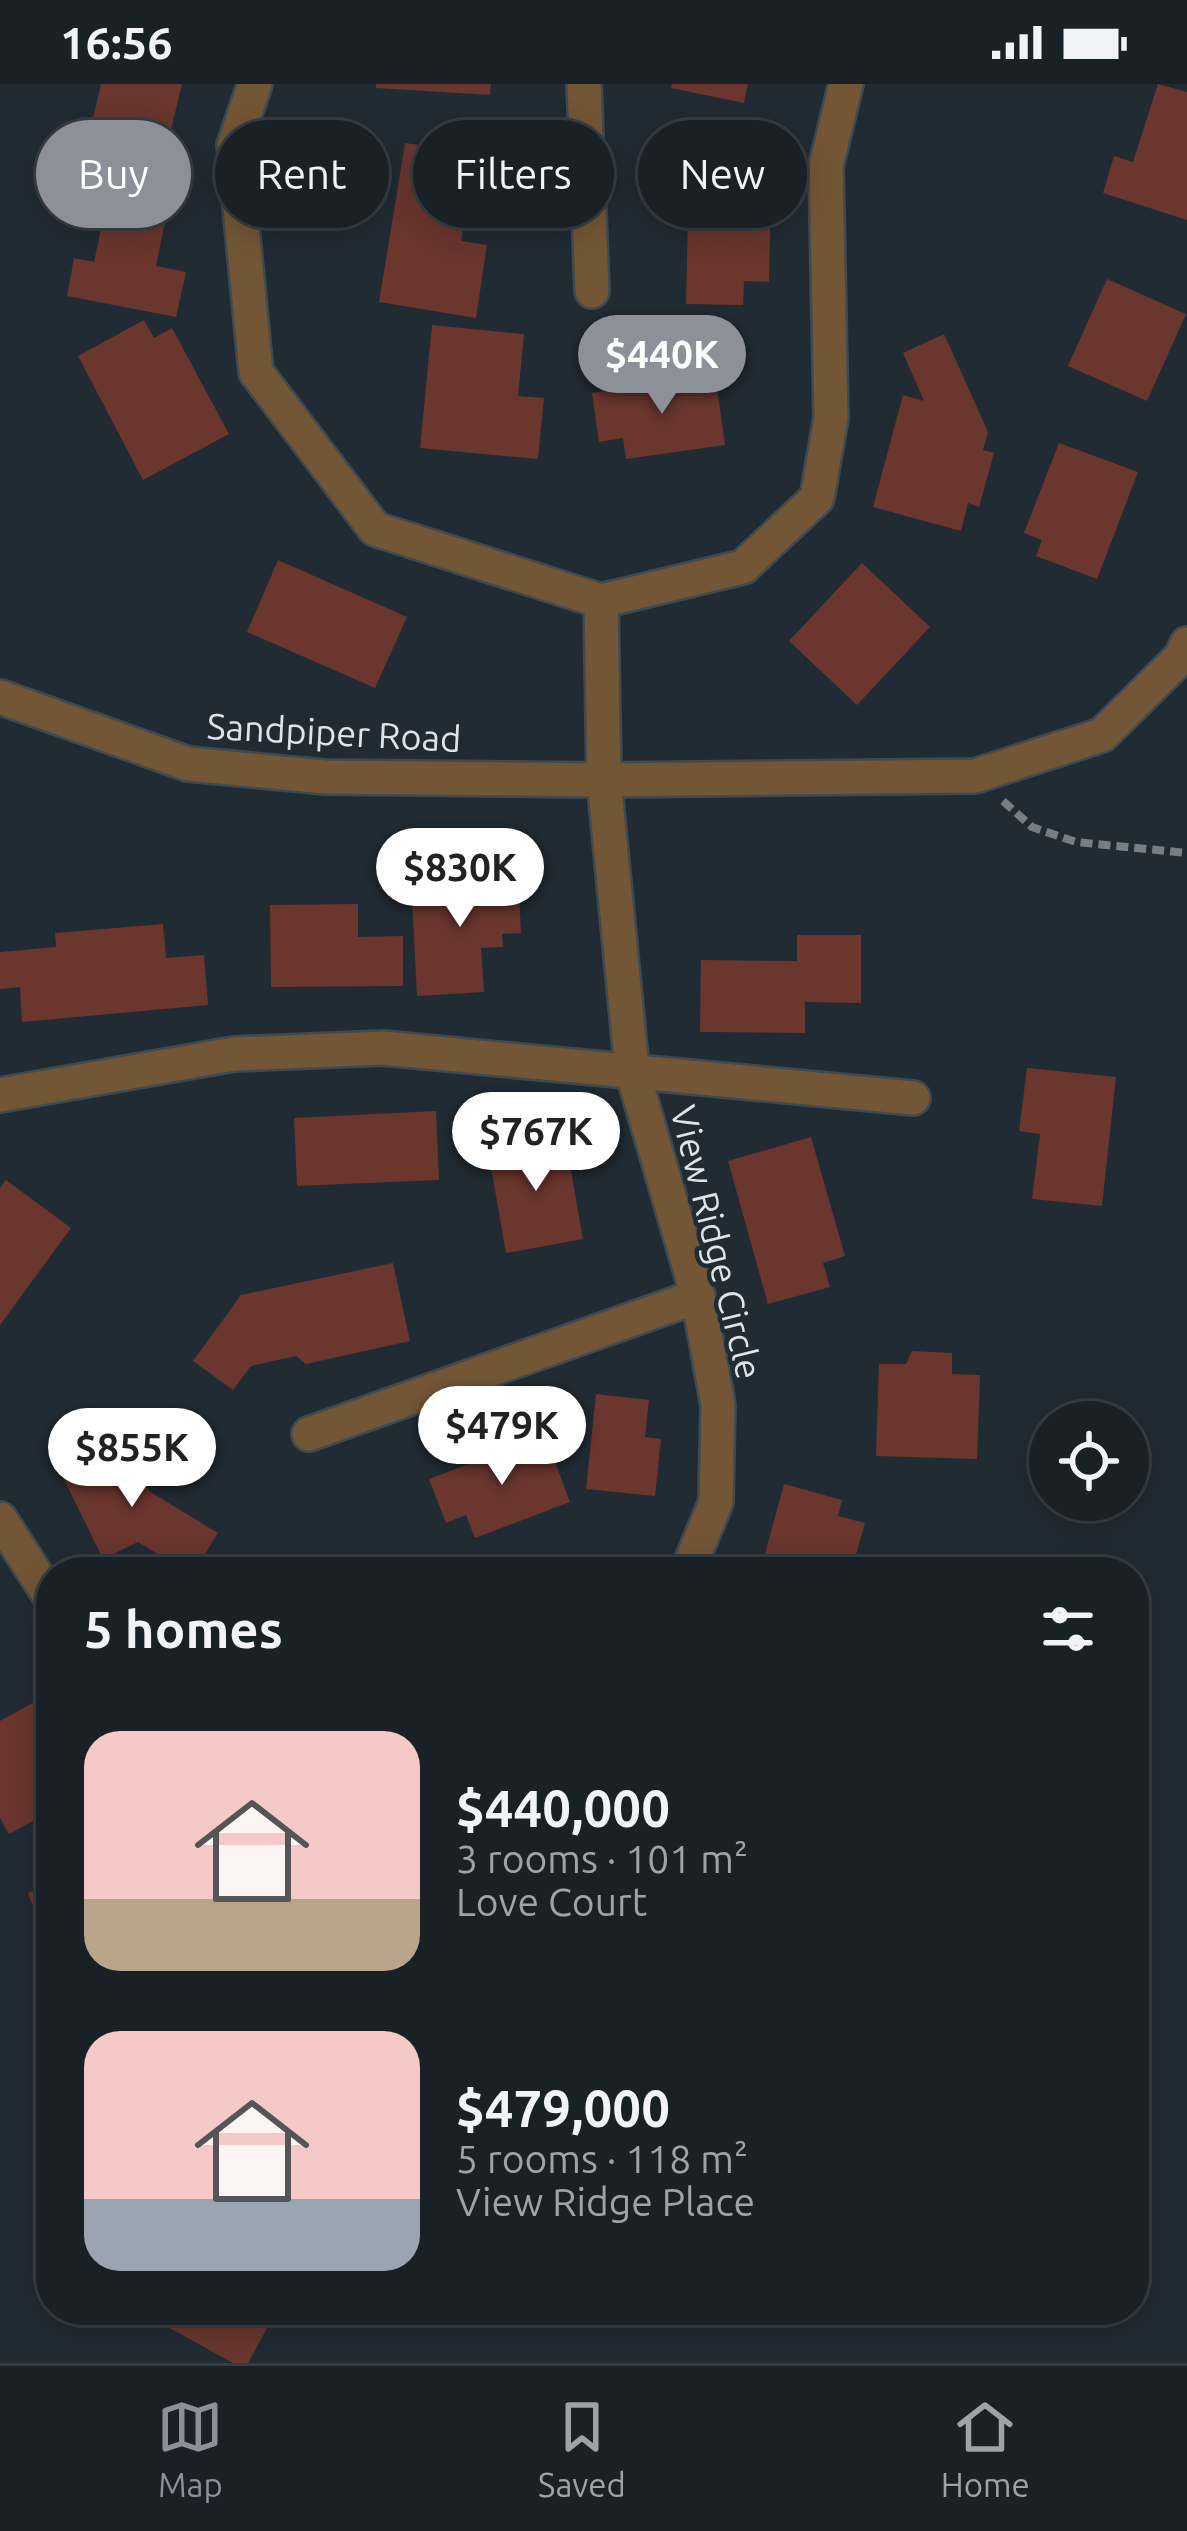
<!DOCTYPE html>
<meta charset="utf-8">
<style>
:root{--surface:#192026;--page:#22282e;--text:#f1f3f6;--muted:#9fa3a7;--line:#373e43;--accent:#8c9099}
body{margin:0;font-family:Ubuntu,sans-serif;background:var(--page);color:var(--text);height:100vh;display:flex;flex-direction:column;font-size:45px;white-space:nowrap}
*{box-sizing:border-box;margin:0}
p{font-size:39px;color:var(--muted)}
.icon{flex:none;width:66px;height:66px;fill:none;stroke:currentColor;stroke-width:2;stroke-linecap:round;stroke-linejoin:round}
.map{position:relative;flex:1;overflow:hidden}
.panel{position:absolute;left:36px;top:1473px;width:1113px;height:768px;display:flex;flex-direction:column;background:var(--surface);border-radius:48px;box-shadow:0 6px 30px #0003,0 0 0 3px var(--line)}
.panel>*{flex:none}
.guide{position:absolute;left:36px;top:36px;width:1116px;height:108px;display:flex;gap:24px}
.tools{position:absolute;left:1029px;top:1317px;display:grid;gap:24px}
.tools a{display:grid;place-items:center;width:120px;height:120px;border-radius:50%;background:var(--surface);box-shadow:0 6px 30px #0003,0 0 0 3px var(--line);font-size:60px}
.price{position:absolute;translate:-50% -102px;padding:0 27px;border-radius:42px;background:#fff;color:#222;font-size:39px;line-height:78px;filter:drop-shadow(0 3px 6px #0008)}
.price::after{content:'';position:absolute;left:50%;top:72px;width:36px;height:27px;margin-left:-18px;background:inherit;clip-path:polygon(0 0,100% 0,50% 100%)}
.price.on{background:var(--accent);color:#fff}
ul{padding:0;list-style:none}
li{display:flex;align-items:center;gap:36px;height:300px;padding:0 48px}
li span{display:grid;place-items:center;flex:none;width:336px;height:240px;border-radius:36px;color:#555}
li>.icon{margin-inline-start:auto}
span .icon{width:144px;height:144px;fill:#fffc;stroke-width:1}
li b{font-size:51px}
h2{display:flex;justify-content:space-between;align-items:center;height:144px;padding:0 48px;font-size:51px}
.chip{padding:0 42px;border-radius:54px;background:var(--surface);box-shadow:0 6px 30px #0003,0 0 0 3px var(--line);font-size:42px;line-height:108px}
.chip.on{background:var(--accent);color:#fff}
.status{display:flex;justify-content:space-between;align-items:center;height:84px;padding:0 60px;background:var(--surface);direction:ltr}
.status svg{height:33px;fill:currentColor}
.tabs{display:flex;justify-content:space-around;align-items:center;height:168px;border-top:3px solid var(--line);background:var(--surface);font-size:33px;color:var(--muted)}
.tabs a{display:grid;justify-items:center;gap:6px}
.tabs .on{color:var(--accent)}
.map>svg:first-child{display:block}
</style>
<div class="status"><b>16:56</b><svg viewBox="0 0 49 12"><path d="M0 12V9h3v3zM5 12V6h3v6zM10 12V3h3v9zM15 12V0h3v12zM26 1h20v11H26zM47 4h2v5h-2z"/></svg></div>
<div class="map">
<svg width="1187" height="2279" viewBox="0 0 1187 2279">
<rect width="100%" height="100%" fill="#212b33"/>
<g fill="#6a362e">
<path d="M101,0H182L160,91L84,72Z"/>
<path d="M376,0H491L490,11L376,4Z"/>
<path d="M672,0H748L744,19L671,4Z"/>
<path d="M1158,0L1187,8V136L1103,109L1114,72L1133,78Z"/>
<path d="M405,59L449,65L447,82L472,86L461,157L487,161L476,234L379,218Z"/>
<path d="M689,91L771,92L769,198L744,197L743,221L686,220Z"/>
<path d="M105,126L165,138L156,182L186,188L176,233L67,212L74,174L94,178Z"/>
<path d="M1107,195L1186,230L1147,317L1068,282Z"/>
<path d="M144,236L154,254L172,244L229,350L143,396L78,272Z"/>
<path d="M432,241L524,250L518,312L544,314L538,375L420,364Z"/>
<path d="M944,250L988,348L983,366L994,369L979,423L968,419L961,447L873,423L903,311L924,317L903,269Z"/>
<path d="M715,290L725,361L626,375L623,354L599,358L592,309Z"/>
<path d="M1059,359L1138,388L1097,495L1036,472L1042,456L1024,449Z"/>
<path d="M278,476L407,533L375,604L247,548Z"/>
<path d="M862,479L930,543L857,621L789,557Z"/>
<path d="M518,791L521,849L502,850L503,863L481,864L484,908L417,912L411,797Z"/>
<path d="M358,820V853L403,852V902L271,903L270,821Z"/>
<path d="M163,840L166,874L204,871L208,921L22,938L20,903L0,905V868L56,863L55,849Z"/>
<path d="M797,851H861V919L805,918V949L700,948L701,876L797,877Z"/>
<path d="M1027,984L1116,993L1102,1122L1032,1115L1040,1050L1019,1047Z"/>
<path d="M436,1027L439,1096L297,1102L294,1034Z"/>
<path d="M565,1052L583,1155L506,1169L488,1066Z"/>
<path d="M811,1053L845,1172L823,1179L830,1203L768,1220L728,1077Z"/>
<path d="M6,1096L71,1144L0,1241V1104Z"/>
<path d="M393,1179L410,1257L306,1280L296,1272L251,1282L233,1306L193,1277L241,1211Z"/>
<path d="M912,1267L952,1269V1290L980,1291L977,1375L876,1372L879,1280H906Z"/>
<path d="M596,1310L649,1316L645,1353L661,1355L655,1412L586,1405Z"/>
<path d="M545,1351L570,1418L475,1454L466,1431L446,1439L429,1395Z"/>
<path d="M123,1354L149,1407L218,1449L194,1488H187L138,1458L103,1475L59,1385Z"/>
<path d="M784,1400L842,1416L838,1432L865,1439L851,1488H760Z"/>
<path d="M33,1619L51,1651V1727L9,1750L0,1734V1637Z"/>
<path d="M51,1800V1867L28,1809Z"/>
<path d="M137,2226H277L248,2279H233Z"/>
</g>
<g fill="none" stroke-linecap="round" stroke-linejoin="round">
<defs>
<g id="minor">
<path d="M255,0L234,61L256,288L375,445L601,517L743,483L817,414L831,334L826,82L846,0"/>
<path d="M584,0L592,207"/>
<path d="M601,517L604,696L632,986L698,1212L718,1321L716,1418L687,1488"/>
<path d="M0,613L188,680L325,693L604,696L975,692L1102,651L1181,573L1187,560"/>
<path d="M0,1011L234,970L383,964L913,1014"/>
<path d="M309,1350L698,1212"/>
<path d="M0,1435L51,1514"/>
</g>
</defs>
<use href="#minor" stroke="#3f4950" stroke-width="38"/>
<path stroke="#777f85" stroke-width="8" stroke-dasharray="12 6" stroke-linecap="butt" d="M1003,717L1032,743L1076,758L1187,769"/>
<use href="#minor" stroke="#735635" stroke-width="33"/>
</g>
<g text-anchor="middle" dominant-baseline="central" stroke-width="9" stroke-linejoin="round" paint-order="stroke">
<g font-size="36" fill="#dee4e9" stroke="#212b33">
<text transform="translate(334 648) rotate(3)">Sandpiper Road</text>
<text transform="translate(717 1158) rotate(76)">View Ridge Circle</text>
</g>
</g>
</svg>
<div class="tools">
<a><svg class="icon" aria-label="locate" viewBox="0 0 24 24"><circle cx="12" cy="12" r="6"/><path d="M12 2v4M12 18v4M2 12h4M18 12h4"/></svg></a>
</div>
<b class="price on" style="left:662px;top:333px">$440K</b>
<b class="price" style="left:460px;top:846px">$830K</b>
<b class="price" style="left:536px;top:1110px">$767K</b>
<b class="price" style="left:502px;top:1404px">$479K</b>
<b class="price" style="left:132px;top:1426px">$855K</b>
<div class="guide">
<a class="chip on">Buy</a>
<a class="chip">Rent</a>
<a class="chip">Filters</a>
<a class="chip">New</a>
</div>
<section class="panel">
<h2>5 homes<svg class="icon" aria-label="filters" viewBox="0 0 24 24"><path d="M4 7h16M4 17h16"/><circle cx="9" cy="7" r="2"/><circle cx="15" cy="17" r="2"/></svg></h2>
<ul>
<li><span style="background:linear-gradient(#f6c9c9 70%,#b9a48a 0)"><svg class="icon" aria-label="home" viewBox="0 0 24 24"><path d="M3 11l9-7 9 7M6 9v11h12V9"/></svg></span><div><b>$440,000</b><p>3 rooms · 101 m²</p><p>Love Court</p></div></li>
<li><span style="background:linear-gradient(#f6c9c9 70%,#9aa5b1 0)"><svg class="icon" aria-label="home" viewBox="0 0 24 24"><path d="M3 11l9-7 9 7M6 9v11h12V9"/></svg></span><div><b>$479,000</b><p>5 rooms · 118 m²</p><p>View Ridge Place</p></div></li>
</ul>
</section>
</div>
<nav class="tabs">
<a class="on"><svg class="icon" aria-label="map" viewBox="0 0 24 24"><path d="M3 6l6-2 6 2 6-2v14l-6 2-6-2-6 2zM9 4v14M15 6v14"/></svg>Map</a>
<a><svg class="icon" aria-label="saved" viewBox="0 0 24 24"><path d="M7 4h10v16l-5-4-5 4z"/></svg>Saved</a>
<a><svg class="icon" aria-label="home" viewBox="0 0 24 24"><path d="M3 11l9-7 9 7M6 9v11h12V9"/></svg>Home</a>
</nav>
